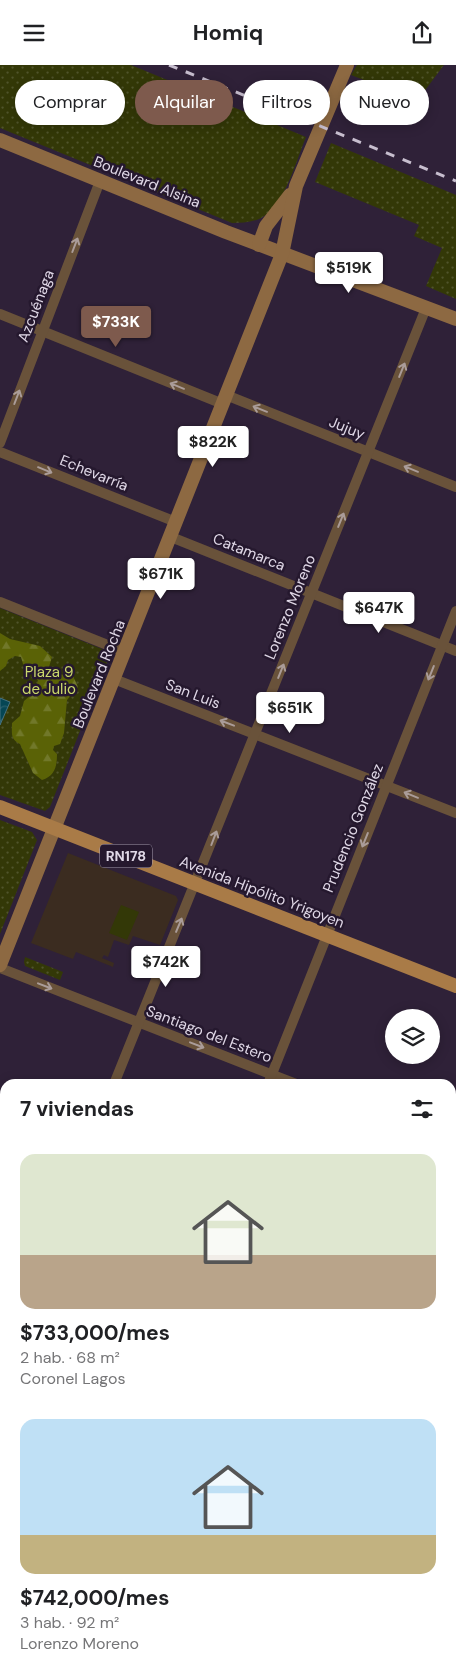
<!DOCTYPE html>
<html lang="es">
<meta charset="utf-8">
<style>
:root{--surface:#fff;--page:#f2f2f2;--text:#202124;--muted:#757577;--accent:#7e5a4d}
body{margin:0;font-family:"DM Sans",sans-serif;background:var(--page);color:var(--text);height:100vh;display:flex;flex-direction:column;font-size:19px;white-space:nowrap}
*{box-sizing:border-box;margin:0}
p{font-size:16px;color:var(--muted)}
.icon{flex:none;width:28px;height:28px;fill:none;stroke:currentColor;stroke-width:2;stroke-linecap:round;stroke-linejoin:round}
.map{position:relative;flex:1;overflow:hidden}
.drawer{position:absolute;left:0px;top:1014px;width:456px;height:601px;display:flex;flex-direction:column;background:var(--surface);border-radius:15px 15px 0 0;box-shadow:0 2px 12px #0003}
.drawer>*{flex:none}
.hud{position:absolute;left:15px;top:15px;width:426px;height:45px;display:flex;gap:10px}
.buttons{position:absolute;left:385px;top:944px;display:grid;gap:10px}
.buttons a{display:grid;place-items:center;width:55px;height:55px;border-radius:50%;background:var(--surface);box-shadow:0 2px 12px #0003;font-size:25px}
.price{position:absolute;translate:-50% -42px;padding:0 11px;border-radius:5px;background:#fff;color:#222;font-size:16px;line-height:32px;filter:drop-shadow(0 1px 2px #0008)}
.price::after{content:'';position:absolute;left:50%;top:30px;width:15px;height:11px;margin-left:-8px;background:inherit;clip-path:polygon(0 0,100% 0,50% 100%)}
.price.active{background:var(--accent);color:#fff}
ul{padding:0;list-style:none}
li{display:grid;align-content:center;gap:10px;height:265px;padding:0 20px}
li span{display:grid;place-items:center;height:155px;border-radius:15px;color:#555}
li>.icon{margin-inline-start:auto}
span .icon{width:90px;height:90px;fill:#fffc;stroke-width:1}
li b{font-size:21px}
h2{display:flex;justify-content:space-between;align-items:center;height:60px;padding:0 20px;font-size:21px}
.chip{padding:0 18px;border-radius:22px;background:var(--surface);box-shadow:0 2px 12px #0003;font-size:18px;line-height:45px}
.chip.active{background:var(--accent);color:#fff}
header{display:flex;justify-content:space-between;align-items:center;height:65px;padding:0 20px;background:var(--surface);font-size:22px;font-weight:700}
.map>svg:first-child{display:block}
</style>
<header><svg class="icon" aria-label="menu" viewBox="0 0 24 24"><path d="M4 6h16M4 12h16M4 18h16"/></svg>Homiq<svg class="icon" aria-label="share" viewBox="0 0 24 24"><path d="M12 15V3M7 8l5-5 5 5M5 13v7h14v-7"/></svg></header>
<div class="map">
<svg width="456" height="1614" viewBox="0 0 456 1614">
<defs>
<pattern id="grass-dots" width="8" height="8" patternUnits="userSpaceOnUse" patternTransform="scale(1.25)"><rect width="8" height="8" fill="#333807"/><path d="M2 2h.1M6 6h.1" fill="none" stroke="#50542b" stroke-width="1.8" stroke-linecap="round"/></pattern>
<pattern id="forest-firs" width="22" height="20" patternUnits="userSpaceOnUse" patternTransform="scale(1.25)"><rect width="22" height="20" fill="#5a6206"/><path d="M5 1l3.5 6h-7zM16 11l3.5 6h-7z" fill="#71782a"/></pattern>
<pattern id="water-waves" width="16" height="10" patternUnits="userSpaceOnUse" patternTransform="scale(1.25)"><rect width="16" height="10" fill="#054654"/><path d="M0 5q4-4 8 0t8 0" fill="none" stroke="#29606d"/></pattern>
</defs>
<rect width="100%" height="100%" fill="#2f2138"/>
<path fill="#3b2c20" d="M68,788L176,831L178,835L160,880L133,871L129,880L114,875L108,892L104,890L102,893L114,898L113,902L76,887L73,894L31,878Z"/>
<g fill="url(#grass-dots)">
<path d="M0,0H131L306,72C296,96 288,130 268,148C259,157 244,158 232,158L0,63Z"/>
<path d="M357,0H444L417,36L351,10Z"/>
<path d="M331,78L456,130V234L426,221L442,183L414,171L419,160L315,117Z"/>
<path d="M0,543L102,584L107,588L109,593L50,742L45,746L0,730Z"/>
<path d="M0,755L32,767L37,775L0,869Z"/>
<path d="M25,892L63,907L60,915L25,901L24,897Z"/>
<path d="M456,1184V1614H242L243,1610H451V1196Z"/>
</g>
<g fill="url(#forest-firs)">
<path d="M0,568L10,574L40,581L52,592L49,602L51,608L73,611L78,622L67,635L64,668L60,679L54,681L53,685L57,689C57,701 55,711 42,715L33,708L20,679C10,674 12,668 12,658L20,651L24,636L31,630L38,616L34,607L23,599L21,592L15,591L8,595L6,601L0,606Z"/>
<path d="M456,1508V1598L451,1595V1513Z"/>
</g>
<g fill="#333807">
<path d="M121,840L139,847L127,875L109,868Z"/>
<path d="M456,1597V1614H442L441,1610H451V1599Z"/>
</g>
<path fill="url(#water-waves)" stroke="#477280" d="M0,633L10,637L0,660Z"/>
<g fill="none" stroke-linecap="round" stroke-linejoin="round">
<g stroke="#69523a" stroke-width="10">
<path d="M0,249L223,339"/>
<path d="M226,330L456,422"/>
<path d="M0,378L100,116"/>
<path d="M0,387L176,457"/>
<path d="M171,472L456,586"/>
<path d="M0,537L125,587"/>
<path d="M114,614L456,748"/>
<path d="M0,903L296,1019"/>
<path d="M114,1019L426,243"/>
<path d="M268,1019L456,546"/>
<path d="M0,1055L5,1057"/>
<path d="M451,1070L456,1058"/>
<path d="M0,1207L5,1209"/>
<path d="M451,1234L456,1236"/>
<path d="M0,1306L5,1293"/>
<path d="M0,1358L5,1360"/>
<path d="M0,1511L5,1513"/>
<path d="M29,1614L30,1610"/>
<path d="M237,1614L238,1610"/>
</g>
<g stroke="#8d6942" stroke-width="14">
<path d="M0,75L226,167L456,254"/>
<path d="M259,180L266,161L290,130"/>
<path d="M0,900L282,189L296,121L347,0"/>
</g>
<path stroke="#a97b47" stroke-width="14" d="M0,742L456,921"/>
<path stroke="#c7bece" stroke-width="3" stroke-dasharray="9 9" stroke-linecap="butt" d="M169,0L456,116"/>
</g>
<defs><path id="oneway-shaft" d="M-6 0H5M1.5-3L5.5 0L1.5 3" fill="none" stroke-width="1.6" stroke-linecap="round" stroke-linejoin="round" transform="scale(1.25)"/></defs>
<g stroke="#aa9c99">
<use href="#oneway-shaft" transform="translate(75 180) rotate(-69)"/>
<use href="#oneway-shaft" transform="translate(402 305) rotate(-68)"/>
<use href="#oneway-shaft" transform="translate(177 321) rotate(-158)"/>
<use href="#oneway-shaft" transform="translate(17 332) rotate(-69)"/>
<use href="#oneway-shaft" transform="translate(260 344) rotate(-158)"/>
<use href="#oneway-shaft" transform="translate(411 404) rotate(-158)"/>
<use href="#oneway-shaft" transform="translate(45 405) rotate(22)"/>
<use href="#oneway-shaft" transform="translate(341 455) rotate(-68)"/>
<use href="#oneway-shaft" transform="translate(281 606) rotate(-68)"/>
<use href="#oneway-shaft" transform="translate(431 608) rotate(112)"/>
<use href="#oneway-shaft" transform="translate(227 658) rotate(-159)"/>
<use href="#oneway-shaft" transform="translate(411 730) rotate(-158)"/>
<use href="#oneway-shaft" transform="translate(214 773) rotate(-69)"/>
<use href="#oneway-shaft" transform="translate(365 775) rotate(112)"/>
<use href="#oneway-shaft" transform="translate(179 860) rotate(-67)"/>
<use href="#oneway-shaft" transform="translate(45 921) rotate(21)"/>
<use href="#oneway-shaft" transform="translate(197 980) rotate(21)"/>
</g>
<g text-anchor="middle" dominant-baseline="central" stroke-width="5" stroke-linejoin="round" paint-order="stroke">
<rect fill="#25182e" stroke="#a89eb0" stroke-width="1" x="100" y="779.5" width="52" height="23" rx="4"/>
<g font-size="14" font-weight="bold" fill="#e0d8e7">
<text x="126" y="791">RN178</text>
</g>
<g font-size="15" fill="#e0d8e7" stroke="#25182e">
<text transform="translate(147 117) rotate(22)">Boulevard Alsina</text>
<text transform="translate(36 241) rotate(-69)">Azcuénaga</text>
<text transform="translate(347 363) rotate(22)">Jujuy</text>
<text transform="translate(94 408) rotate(22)">Echevarría</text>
<text transform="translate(249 487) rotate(22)">Catamarca</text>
<text transform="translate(290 542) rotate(-68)">Lorenzo Moreno</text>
<text transform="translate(99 609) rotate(-68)">Boulevard Rocha</text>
<text transform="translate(193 629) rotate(21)">San Luis</text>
<text transform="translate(353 763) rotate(-68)">Prudencio González</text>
<text transform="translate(262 827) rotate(21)">Avenida Hipólito Yrigoyen</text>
<text transform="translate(209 969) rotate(21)">Santiago del Estero</text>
</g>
<g font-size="15" fill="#cbd96c" stroke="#25182e">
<text x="49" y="607">Plaza 9<tspan x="49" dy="17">de Julio</tspan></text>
</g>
</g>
</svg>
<div class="buttons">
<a><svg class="icon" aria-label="layers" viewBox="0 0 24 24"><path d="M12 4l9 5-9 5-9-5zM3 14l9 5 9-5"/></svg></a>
</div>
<b class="price" style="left:349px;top:229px">$519K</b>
<b class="price active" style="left:116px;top:283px">$733K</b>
<b class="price" style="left:213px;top:403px">$822K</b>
<b class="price" style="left:161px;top:535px">$671K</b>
<b class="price" style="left:379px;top:569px">$647K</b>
<b class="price" style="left:290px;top:669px">$651K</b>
<b class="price" style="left:166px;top:923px">$742K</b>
<div class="hud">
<a class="chip">Comprar</a>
<a class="chip active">Alquilar</a>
<a class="chip">Filtros</a>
<a class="chip">Nuevo</a>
</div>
<section class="drawer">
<h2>7 viviendas<svg class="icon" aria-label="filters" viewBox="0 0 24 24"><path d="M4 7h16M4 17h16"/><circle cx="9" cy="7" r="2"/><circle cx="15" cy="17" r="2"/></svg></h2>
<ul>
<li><span style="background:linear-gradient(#dfe7d0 65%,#b9a48a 0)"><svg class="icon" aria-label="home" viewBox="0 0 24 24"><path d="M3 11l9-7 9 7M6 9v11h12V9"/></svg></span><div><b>$733,000/mes</b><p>2 hab. · 68 m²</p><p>Coronel Lagos</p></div></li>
<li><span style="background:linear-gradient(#bfe0f5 75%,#c2b280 0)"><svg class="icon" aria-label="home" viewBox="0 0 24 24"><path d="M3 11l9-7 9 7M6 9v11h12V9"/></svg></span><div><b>$742,000/mes</b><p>3 hab. · 92 m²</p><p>Lorenzo Moreno</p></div></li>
</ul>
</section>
</div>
